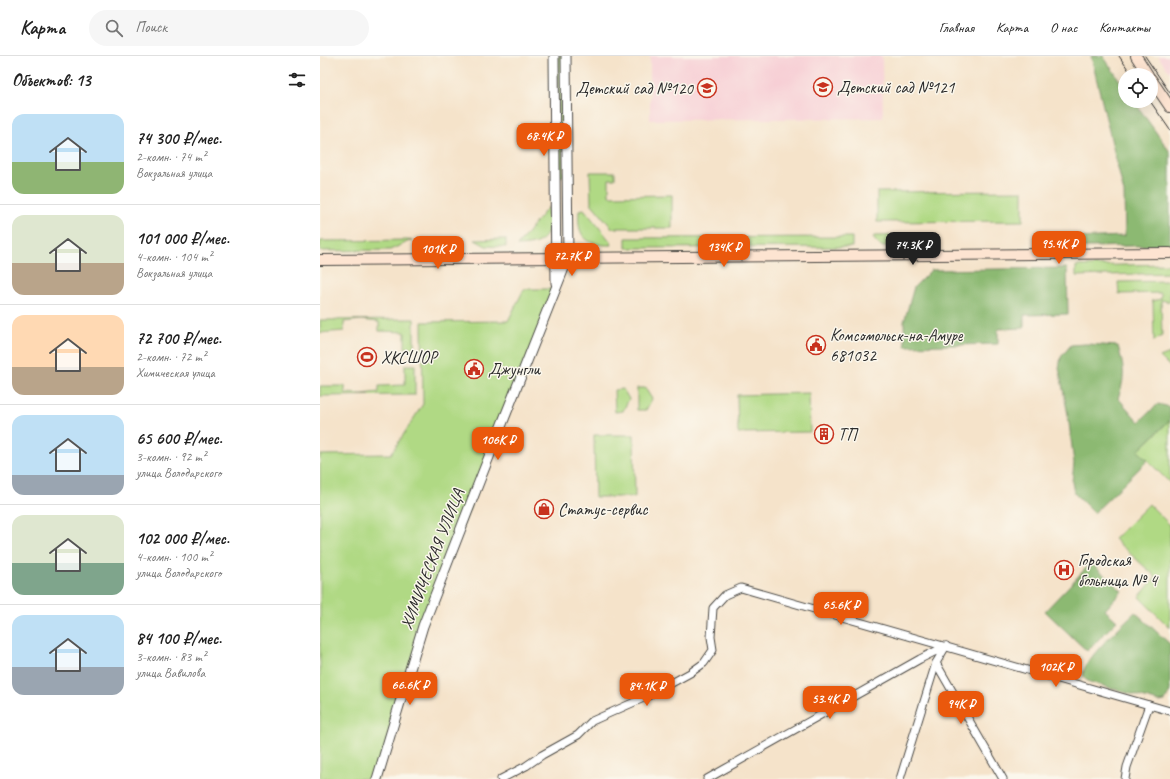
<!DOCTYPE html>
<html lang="ru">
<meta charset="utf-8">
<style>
:root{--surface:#fff;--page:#f6f6f6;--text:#222;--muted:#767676;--line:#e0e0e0;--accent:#ea580c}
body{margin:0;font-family:Caveat,sans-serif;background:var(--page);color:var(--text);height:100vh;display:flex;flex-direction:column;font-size:15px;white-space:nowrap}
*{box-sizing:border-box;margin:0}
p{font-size:13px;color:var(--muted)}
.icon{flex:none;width:22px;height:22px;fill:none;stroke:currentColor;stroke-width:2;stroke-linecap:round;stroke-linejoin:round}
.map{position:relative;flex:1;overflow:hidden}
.details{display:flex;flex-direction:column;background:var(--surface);width:320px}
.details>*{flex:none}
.controls{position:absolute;left:798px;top:12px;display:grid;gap:8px}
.controls a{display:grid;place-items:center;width:40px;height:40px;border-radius:50%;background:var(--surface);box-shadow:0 4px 16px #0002;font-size:20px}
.price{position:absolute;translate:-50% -34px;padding:0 9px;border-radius:8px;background:var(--accent);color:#fff;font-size:13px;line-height:26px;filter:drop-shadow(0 1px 2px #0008)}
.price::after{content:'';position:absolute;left:50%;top:24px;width:12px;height:9px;margin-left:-6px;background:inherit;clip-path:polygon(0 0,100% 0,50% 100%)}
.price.active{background:#222;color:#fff}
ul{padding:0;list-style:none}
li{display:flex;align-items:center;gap:12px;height:100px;padding:0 12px}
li+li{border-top:1px solid var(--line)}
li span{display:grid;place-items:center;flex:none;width:112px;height:80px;border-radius:12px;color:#555}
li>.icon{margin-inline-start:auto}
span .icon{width:48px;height:48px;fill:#fffc;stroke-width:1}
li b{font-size:17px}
h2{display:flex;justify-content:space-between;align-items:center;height:48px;padding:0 12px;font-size:17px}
header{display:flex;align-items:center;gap:24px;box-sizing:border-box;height:56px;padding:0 20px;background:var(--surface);border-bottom:1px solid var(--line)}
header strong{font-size:19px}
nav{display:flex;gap:22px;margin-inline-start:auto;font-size:14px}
.search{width:280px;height:36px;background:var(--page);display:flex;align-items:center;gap:10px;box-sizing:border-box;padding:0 14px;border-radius:22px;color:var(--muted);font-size:15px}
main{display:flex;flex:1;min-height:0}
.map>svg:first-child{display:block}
</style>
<header>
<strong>Карта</strong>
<div class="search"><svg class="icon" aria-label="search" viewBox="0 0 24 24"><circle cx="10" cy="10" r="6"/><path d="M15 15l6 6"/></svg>Поиск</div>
<nav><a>Главная</a><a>Карта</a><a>О нас</a><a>Контакты</a></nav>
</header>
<main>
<section class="details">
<h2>Объектов: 13<svg class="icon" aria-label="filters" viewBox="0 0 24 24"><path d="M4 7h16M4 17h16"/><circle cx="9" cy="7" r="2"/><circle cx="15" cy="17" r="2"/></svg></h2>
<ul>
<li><span style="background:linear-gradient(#bfe0f5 60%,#8fb573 0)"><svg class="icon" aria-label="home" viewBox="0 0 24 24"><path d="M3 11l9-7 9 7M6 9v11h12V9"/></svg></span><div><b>74 300 ₽/мес.</b><p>2-комн. · 74 m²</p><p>Вокзальная улица</p></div></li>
<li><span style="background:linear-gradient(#dfe7d0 60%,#b9a48a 0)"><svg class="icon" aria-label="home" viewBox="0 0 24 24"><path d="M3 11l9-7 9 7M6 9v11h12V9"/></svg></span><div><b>101 000 ₽/мес.</b><p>4-комн. · 104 m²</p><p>Вокзальная улица</p></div></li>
<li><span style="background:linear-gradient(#ffd9b3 65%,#b9a48a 0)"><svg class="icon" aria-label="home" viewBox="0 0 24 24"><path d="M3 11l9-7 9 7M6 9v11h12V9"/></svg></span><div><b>72 700 ₽/мес.</b><p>2-комн. · 72 m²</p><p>Химическая улица</p></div></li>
<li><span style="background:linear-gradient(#bfe0f5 75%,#9aa5b1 0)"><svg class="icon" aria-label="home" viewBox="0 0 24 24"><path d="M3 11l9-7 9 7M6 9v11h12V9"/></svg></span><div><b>65 600 ₽/мес.</b><p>3-комн. · 92 m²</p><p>улица Володарского</p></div></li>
<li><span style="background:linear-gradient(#dfe7d0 60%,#7fa58c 0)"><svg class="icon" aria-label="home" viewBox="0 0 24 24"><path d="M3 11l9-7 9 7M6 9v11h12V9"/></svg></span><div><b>102 000 ₽/мес.</b><p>4-комн. · 100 m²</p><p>улица Володарского</p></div></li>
<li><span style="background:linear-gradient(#bfe0f5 65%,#9aa5b1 0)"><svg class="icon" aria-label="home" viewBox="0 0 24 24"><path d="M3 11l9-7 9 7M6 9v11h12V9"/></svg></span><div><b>84 100 ₽/мес.</b><p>3-комн. · 83 m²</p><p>улица Вавилова</p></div></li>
</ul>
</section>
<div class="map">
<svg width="850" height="723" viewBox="0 0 850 723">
<rect width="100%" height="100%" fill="#fbf7ec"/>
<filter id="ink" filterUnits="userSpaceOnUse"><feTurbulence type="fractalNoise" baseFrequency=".025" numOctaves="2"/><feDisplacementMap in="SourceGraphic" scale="8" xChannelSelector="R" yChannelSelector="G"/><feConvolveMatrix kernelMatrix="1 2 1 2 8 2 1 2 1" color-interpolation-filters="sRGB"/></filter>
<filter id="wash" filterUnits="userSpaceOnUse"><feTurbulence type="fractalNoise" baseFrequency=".012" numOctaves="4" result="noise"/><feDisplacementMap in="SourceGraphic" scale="16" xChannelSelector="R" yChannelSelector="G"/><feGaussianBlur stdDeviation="0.9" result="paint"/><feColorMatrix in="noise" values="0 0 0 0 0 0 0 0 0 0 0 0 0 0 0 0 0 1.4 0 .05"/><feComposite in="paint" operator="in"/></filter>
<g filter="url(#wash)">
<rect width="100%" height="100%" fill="#f5e3ca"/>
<g fill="#f7cfd5">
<path d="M330,0H562L563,62L330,64Z"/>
<path d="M839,0H850V17L840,3Z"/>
</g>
<g fill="#b0d984" stroke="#6e8258">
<path d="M237,0H243V120L240,121L239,120Z"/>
<path d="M270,116H295V123H289V140L352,139V172H292L271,147Z"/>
<path d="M703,135V165L557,166V136Z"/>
<path d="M228,151C232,180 226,189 197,190Z"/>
<path d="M264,153L291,186L292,189C266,190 256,180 259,154Z"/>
<path d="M592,179L598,181L599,184L563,191L558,188L553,182L554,180Z"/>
<path d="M532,181V191L306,192V182Z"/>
<path d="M186,183V191L166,190L155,184Z"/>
<path d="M92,184L70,194L0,195V185Z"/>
<path d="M850,208V217L756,220V210Z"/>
<path d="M850,225V246L841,244L842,280L834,285L833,246L831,245L841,243V237L799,238L798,226Z"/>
<path d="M204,233H236L103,570L57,723H0V399L71,398L103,348L102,266L188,265Z"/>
<path d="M94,263V292H85V276L59,275V266L41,264L24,266V275L0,277V264Z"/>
<path d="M850,297V311L840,301Z"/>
<path d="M85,309H95V339L0,340V330H25V337L42,338L59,336V330L85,329Z"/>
<path d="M317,332H325L332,343L326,354H317Z"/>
<path d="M303,333L309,343L303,355L295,356L294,334Z"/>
<path d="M489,337L490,376L418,377L417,339Z"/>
<path d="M850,364V427L818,395Z"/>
<path d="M274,379H314L315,441H275Z"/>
<path d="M829,448L850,469V572L819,541L836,521L794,483Z"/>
</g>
<g fill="#8cb972" stroke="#5c724e">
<path d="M771,0H783L805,32V45H814L850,96V189L730,192L729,183L805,180L804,137Z"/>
<path d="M747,212L748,258L704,259V272L678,273V288L585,290L584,266L594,231L611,214Z"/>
<path d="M766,288L798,290C804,312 806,320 798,342L819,366L838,348L850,351V364L818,395L828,404L774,457L754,437L752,426L754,407L748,359L739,312L741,301L751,289Z"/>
<path d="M771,507L802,535L785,554L797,565L767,595L725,555Z"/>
<path d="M815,556L850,588V635L845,645L839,646L770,626C765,624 762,620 764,614C770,598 802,569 815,556Z"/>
</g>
</g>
<g filter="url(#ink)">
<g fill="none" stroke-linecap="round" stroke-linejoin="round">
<defs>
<g id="minor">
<path d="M616,607L683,723"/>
<path d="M181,723L206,710L222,699L258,679L272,665L328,640L370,617L384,607L393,594L391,581L393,552L405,539L421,532L850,655"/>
<path d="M387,723L600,603L626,590"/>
<path d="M580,723L616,607L626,590"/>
<path d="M805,723L807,711L829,649"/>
</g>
<g id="tertiary">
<path d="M234,0L236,227"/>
<path d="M57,723L103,570L161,421L248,202L246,0"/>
</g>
<g id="secondary">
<path d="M816,0L828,19"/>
<path d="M831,23L850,51"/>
<path d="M0,204L850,197"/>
</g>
</defs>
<use href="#minor" stroke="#494743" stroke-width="9"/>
<use href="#tertiary" stroke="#494743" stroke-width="11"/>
<use href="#secondary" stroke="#494743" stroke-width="12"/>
<use href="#minor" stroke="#fff" stroke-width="7"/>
<use href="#tertiary" stroke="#fff" stroke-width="9"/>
<use href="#secondary" stroke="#fde4d1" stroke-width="10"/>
<g stroke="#2b2b2b" stroke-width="1">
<path d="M799,0L812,19"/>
<path d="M825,0L850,37"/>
<path d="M830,45L850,74"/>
</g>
</g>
</g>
<defs>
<symbol id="school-ring" viewBox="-11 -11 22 22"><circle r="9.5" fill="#fbf7ec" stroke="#c8321e" stroke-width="1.5"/><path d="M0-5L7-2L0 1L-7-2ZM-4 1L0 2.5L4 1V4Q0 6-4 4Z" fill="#c8321e"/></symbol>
<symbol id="civic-ring" viewBox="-11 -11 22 22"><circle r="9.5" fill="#fbf7ec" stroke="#c8321e" stroke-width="1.5"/><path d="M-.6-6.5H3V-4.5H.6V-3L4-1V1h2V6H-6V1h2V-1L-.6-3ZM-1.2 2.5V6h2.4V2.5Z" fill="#c8321e"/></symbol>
<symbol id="stadium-ring" viewBox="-11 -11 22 22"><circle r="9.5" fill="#fbf7ec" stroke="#c8321e" stroke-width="1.5"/><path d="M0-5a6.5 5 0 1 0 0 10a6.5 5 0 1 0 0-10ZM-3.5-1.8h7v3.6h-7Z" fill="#c8321e"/></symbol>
<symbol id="building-ring" viewBox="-11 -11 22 22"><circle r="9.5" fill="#fbf7ec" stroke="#c8321e" stroke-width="1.5"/><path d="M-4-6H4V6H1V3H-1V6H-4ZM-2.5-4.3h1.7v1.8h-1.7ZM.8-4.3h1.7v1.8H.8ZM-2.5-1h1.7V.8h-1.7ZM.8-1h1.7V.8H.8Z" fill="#c8321e"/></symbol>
<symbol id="shop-ring" viewBox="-11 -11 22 22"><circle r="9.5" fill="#fbf7ec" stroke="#c8321e" stroke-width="1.5"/><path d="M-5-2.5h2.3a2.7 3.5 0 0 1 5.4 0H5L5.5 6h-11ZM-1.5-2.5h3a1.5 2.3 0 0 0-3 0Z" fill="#c8321e"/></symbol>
<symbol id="hospital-ring" viewBox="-11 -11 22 22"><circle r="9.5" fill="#fbf7ec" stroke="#c8321e" stroke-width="1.5"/><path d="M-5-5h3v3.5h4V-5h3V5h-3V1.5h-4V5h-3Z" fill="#c8321e"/></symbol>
</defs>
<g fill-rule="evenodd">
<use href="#school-ring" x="492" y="20" width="22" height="22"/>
<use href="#school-ring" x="376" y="21" width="22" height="22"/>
<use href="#civic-ring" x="485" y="278" width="22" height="22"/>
<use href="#stadium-ring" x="36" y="290" width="22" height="22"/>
<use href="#civic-ring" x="143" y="302" width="22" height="22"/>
<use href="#building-ring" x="493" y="367" width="22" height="22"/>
<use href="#shop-ring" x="213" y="442" width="22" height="22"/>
<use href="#hospital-ring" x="733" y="503" width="22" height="22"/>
</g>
<g text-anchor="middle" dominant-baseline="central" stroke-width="3" stroke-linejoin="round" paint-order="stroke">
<g font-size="17" fill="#2b2b2b" stroke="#fbf7ec" text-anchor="start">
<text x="517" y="31">Детский сад №121</text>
<text x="373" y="32" text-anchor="end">Детский сад №120</text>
<text x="510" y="279">Комсомольск-на-Амуре<tspan x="510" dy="20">681032</tspan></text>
<text x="61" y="301">ХКСШОР</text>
<text x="168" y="313">Джунгли</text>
<text x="518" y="378">ТП</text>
<text x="238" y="453">Статус-сервис</text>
<text x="758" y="504">Городская<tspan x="758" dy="20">больница № 4</tspan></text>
</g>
<g font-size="17" fill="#2b2b2b" stroke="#fbf7ec">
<text transform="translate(112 503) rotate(-69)">ХИМИЧЕСКАЯ УЛИЦА</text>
</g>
</g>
</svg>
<div class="controls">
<a><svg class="icon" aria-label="locate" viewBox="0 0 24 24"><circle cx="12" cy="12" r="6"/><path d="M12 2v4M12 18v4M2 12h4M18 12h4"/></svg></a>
</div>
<b class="price" style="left:224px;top:101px">68.4K ₽</b>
<b class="price" style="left:739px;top:209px">95.4K ₽</b>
<b class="price active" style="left:593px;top:210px">74.3K ₽</b>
<b class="price" style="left:404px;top:212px">134K ₽</b>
<b class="price" style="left:118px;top:214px">101K ₽</b>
<b class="price" style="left:252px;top:221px">72.7K ₽</b>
<b class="price" style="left:178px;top:405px">106K ₽</b>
<b class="price" style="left:521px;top:570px">65.6K ₽</b>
<b class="price" style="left:736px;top:632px">102K ₽</b>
<b class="price" style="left:90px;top:650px">66.6K ₽</b>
<b class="price" style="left:327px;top:651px">84.1K ₽</b>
<b class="price" style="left:510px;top:664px">53.4K ₽</b>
<b class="price" style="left:641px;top:669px">94K ₽</b>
</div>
</main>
